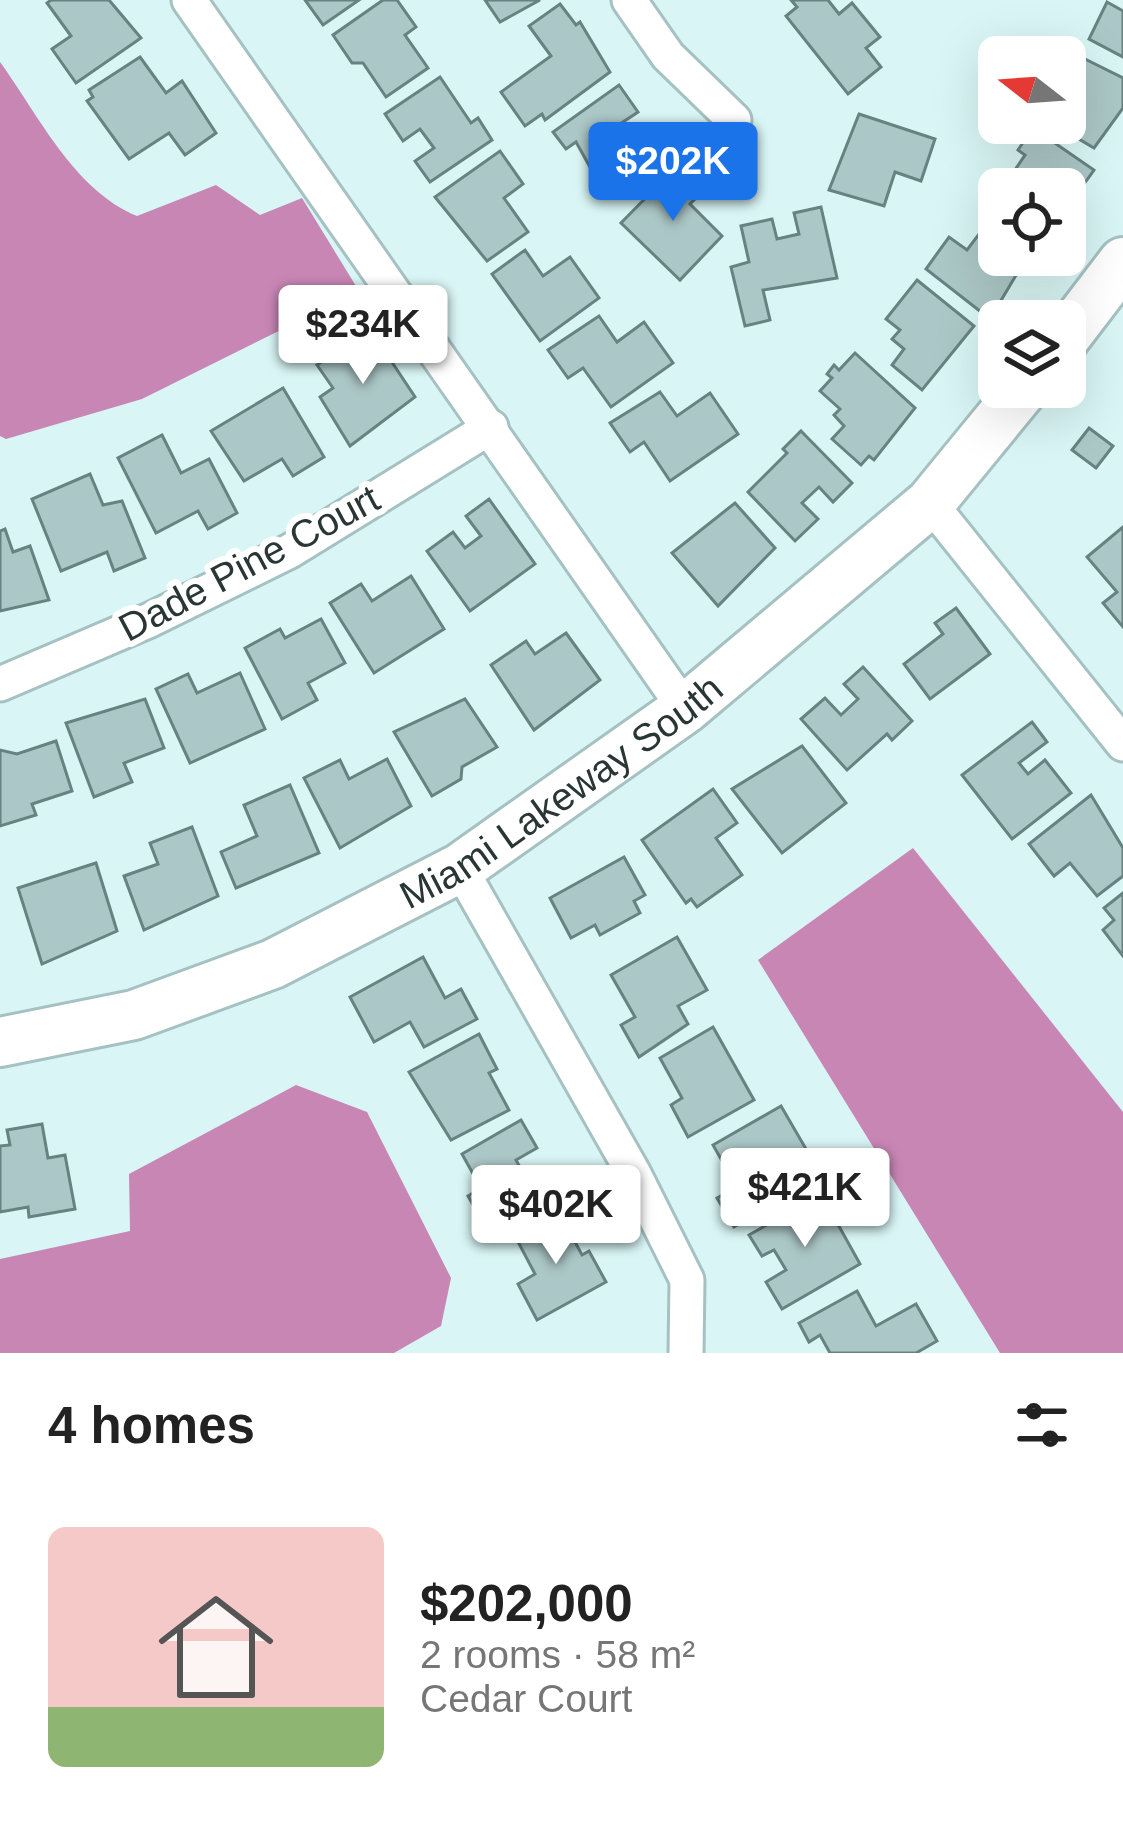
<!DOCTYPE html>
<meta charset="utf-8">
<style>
:root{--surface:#fff;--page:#f2f2f2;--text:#222;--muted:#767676;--line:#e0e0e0;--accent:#1a73e8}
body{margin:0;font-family:Arial,sans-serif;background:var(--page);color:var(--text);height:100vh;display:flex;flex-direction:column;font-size:45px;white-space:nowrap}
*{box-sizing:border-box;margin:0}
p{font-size:39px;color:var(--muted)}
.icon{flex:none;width:66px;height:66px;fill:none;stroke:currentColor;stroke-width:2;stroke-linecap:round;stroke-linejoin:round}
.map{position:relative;height:1353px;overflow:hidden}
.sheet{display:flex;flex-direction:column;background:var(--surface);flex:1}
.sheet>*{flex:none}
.needle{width:78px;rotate:287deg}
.buttons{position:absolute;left:978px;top:36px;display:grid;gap:24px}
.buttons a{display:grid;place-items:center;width:108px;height:108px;border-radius:18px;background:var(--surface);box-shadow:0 12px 48px #0002;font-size:60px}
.price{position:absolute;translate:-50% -102px;padding:0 27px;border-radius:12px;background:#fff;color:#222;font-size:39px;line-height:78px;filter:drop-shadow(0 3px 6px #0008)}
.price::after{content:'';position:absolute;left:50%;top:72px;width:36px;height:27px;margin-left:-18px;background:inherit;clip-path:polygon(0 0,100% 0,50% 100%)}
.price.on{background:var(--accent);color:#fff}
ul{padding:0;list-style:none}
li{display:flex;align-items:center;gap:36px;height:300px;padding:0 48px}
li+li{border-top:3px solid var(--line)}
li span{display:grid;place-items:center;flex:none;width:336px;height:240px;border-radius:18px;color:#555}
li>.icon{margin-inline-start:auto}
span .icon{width:144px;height:144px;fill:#fffc;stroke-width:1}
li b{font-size:51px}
h2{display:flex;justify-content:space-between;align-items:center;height:144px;padding:0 48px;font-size:51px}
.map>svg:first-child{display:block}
</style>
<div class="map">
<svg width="1123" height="1353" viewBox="0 0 1123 1353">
<rect width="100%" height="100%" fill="#d9f5f5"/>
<g fill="#c886b5">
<path d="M0,62C39,116 74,190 137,216L216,185L260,215L302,198L359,291L142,399L6,439L0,436Z"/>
<path d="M913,848L1123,1112V1353H1000L758,960Z"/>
<path d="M296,1085L367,1112L451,1278L441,1326L394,1353H0V1259L130,1231L129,1174Z"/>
</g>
<g fill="#acc7c7" stroke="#688282" stroke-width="3">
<path d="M51,0H109L141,38L76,83L52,49L71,36L47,3Z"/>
<path d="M305,0H359L323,25Z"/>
<path d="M383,0H397L416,27L405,35L428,68L386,97L363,63H352L333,35Z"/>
<path d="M485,0H540L500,22Z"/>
<path d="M791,0H828L839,14L852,3L880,37L866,48L881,67L848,94L786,16L797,7Z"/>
<path d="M1107,2L1123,11V57L1089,39Z"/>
<path d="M560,4L576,25L580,22L610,72L545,120L542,114L525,126L501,92L551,56L529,26Z"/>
<path d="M140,57L166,93L182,81L216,133L185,155L169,133L129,159L87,101L93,97L89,90Z"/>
<path d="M1081,57L1123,78V108L1094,148L1057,126L1065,123V83Z"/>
<path d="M440,77L471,123L478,118L492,140L430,182L415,161L434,148L420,129L403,141L385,114Z"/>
<path d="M619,85L638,112L620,124L633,143L643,136L658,156L605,194L576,142L566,149L553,132Z"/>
<path d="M859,114L935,139L921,181L895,172L884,206L829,190Z"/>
<path d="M1033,128L1094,170L1079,191L1063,180L1057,189H1002L1025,155L1018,150Z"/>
<path d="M500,151L523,184L504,198L528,232L487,261L435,197Z"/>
<path d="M677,166L703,191L690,204L722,236L680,280L621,223Z"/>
<path d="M821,207L837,278L763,290L770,320L745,326L731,267L749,262L741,226L772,219L777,239L799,234L794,213Z"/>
<path d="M992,217L999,222V255H1028L990,319L926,269L949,237L967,250Z"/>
<path d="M525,250L543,276L570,257L599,298L540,341L492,274Z"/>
<path d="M917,280L974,326L922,390L892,365L904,349L892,339L900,330L886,319Z"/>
<path d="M599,316L617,342L644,322L673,363L611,407L583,368L568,378L548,350Z"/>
<path d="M370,329L415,397L350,446L320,397L333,388L317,365Z"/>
<path d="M855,353L915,408L874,460L869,456L861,465L832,439L844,426L834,415L840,409L820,391L832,378L827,374L834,365L839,370Z"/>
<path d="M283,388L324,457L293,476L282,459L244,481L211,431Z"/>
<path d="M660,392L677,416L710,393L738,434L670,481L644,442L630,452L610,423Z"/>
<path d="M1089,428L1113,446L1096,468L1072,450Z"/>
<path d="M801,431L852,483L833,502L819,487L802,503L818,519L795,541L748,492L787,453L783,449Z"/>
<path d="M162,435L181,473L209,459L237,513L208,529L198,511L156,533L118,458Z"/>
<path d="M90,474L103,505L122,501L145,558L114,571L107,552L61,571L32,499Z"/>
<path d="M489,499L535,564L470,611L427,551L453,532L465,548L481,536L466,516Z"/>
<path d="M735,503L775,548L718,606L672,553Z"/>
<path d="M1123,527V627L1103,603L1117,592L1087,557Z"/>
<path d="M5,529L13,552L30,546L49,600L0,611V531Z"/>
<path d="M411,576L444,629L374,673L330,603L361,584L372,601Z"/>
<path d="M956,608L990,654L930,699L904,664L943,634L935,623Z"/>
<path d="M321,619L345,663L308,683L317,700L282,719L245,648L280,629L285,638Z"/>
<path d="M566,633L600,680L534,730L491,665L526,641L535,654Z"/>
<path d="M863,667L912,721L892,740L887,734L847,770L801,719L825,698L841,715L858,699L844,684Z"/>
<path d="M240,673L265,729L190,763L156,689L188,674L197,693Z"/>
<path d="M145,699L164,748L124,763L132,782L94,797L66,723Z"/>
<path d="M465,699L497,747L462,767L461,779L432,796L394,732Z"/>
<path d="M1032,722L1047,742L1019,763L1028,774L1045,760L1071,793L1012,839L962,775Z"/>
<path d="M56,741L72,791L32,804L36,815L0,826V750L17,754Z"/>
<path d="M802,746L846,803L782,853L732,789Z"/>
<path d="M387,759L411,806L340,848L304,778L340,760L349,779Z"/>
<path d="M290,785L319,853L236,888L221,852L257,836L244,805Z"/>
<path d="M713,789L737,823L716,838L742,875L697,907L691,899L686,903L642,840Z"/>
<path d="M1091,795L1123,848V876L1097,896L1070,863L1054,876L1029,844Z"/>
<path d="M192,827L218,896L144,930L124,876L158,864L150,843Z"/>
<path d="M624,857L645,895L634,901L640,913L600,935L595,925L571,938L550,898Z"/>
<path d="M96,863L117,931L42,964L18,888Z"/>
<path d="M1123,893V956L1103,930L1114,920L1104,908Z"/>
<path d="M677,937L707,990L678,1006L688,1024L639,1057L621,1025L635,1017L611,975Z"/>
<path d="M423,957L445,998L461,989L477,1019L424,1047L410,1022L374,1042L350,997Z"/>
<path d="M713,1027L754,1100L688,1137L671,1105L682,1098L660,1058Z"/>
<path d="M479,1034L497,1069L489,1073L509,1110L451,1140L409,1072Z"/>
<path d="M781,1106L806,1149L773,1169L788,1194L734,1227L717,1198L737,1187L713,1145Z"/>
<path d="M521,1120L537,1148L516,1160L527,1180L540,1173L552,1196L502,1222L495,1209L480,1217L468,1196L481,1188L462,1154Z"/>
<path d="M42,1124L48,1158L65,1155L75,1209L29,1217L28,1207L0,1212V1146L10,1145L7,1130Z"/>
<path d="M821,1194L860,1264L782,1309L766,1282L786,1270L774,1250L762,1256L749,1235Z"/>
<path d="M559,1212L582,1255L589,1251L606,1282L537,1320L518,1284L535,1274L515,1236Z"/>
<path d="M857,1291L876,1326L916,1304L937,1341L916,1353H830L820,1335L809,1342L799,1323Z"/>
</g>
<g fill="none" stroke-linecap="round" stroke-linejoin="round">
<defs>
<g id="street">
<path d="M189,0L685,709"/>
<path d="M629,0L668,56L734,120"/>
<path d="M930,503L1123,744"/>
<path d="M0,684L150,620L290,551L491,427"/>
<path d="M460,868L634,1174L687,1280L686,1353"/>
</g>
<g id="secondary">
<path d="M1065,338L1123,262"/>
<path id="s1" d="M0,1042L134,1015L273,964L460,868L685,709L930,503L1025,387"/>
</g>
</defs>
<use href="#street" stroke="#a6c1c2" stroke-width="39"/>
<use href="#secondary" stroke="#a6c1c2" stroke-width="54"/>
<use href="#street" stroke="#fff" stroke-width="33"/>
<use href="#secondary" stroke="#fff" stroke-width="48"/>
</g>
<g text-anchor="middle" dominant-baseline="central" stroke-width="12" stroke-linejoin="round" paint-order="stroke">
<g font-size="39" fill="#2a3535" stroke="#fff">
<text transform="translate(249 563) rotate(-28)">Dade Pine Court</text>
<text stroke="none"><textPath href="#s1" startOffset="621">Miami Lakeway South</textPath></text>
</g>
</g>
</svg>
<div class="buttons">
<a><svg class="needle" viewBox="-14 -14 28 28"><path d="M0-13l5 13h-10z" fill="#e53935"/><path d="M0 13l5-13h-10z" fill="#767676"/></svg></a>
<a><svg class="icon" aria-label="locate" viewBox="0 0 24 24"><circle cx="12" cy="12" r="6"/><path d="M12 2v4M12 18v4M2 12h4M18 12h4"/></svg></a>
<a><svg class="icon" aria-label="layers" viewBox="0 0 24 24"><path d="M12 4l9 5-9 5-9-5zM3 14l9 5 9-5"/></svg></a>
</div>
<b class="price on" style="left:673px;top:224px">$202K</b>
<b class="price" style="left:363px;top:387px">$234K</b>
<b class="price" style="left:805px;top:1250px">$421K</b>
<b class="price" style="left:556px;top:1267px">$402K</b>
</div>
<section class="sheet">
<h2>4 homes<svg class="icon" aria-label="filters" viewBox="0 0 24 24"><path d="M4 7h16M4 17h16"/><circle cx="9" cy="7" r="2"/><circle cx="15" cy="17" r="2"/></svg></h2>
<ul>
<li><span style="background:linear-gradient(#f6c9c9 75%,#8fb573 0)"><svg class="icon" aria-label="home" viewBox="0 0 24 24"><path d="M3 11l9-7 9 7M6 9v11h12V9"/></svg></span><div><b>$202,000</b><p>2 rooms · 58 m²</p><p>Cedar Court</p></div></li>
</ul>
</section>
